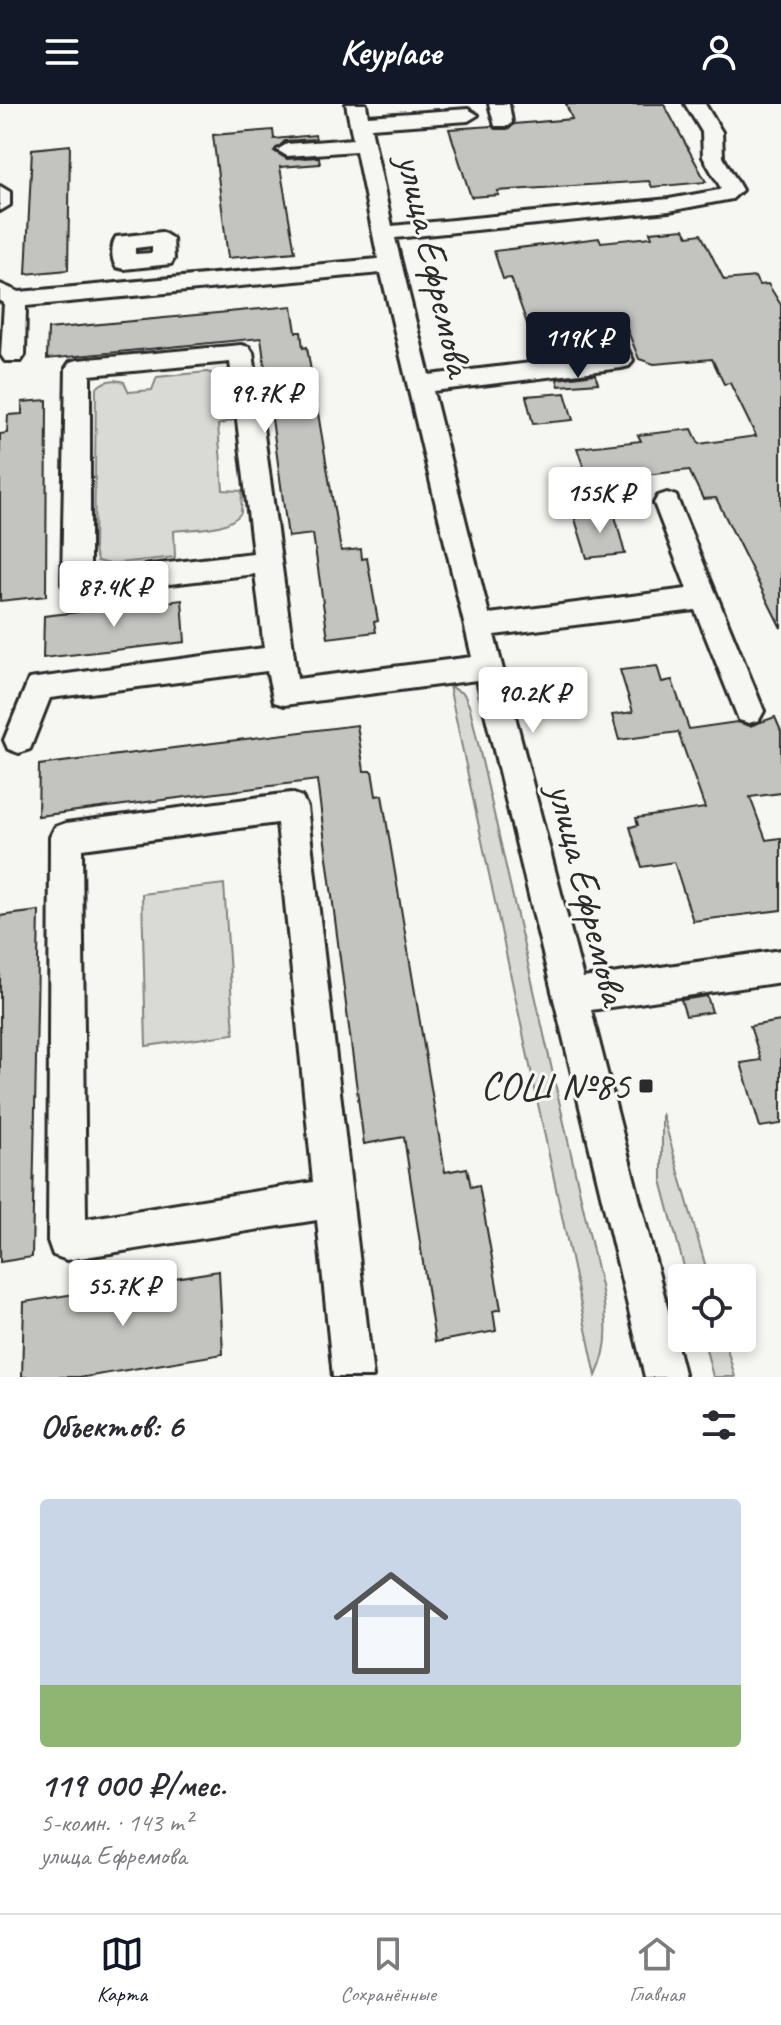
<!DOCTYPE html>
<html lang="ru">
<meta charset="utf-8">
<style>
:root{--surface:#fff;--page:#f7f7f7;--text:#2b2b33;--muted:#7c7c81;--line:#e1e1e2;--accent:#111827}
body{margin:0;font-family:Caveat,sans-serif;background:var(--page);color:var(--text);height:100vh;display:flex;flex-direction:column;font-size:30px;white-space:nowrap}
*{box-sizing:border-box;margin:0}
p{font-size:26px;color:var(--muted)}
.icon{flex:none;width:44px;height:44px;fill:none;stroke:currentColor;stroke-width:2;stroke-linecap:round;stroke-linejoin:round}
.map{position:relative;height:1273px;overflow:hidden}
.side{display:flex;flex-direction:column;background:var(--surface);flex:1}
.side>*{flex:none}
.fabs{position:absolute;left:668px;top:1160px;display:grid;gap:16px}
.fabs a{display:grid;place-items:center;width:88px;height:88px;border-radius:8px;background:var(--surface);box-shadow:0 4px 12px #0003;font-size:40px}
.price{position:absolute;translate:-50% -68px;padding:0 18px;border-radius:8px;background:#fff;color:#222;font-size:26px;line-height:52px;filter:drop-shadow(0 2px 4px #0008)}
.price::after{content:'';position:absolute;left:50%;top:48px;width:24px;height:18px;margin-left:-12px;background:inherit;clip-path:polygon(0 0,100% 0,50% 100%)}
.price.on{background:var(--accent);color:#fff}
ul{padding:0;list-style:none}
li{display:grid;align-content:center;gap:16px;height:424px;padding:0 40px}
li span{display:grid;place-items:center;height:248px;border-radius:8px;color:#555}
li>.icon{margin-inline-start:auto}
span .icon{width:144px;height:144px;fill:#fffc;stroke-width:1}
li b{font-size:34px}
h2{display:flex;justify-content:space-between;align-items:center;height:96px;padding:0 40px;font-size:34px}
header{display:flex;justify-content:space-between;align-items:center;height:104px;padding:0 40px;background:var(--accent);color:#fff;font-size:36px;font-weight:700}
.tab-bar{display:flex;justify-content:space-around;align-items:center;height:112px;border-top:2px solid var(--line);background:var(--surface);font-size:22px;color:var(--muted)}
.tab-bar a{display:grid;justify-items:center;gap:4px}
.tab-bar .on{color:var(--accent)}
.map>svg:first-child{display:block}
</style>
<header><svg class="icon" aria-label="menu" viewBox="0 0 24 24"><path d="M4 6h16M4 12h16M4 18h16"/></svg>Keyplace<svg class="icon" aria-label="person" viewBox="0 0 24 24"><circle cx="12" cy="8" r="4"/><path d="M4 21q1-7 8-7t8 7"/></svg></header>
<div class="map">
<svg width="781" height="1273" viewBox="0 0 781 1273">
<rect width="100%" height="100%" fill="#f6f6f2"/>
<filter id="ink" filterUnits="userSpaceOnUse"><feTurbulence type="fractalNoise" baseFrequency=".0125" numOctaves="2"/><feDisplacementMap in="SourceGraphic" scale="16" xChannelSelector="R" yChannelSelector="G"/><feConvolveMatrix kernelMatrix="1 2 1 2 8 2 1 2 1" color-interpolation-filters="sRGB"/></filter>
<g filter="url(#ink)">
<g fill="#d9d9d5" stroke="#828280" stroke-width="2">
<path d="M207,268L226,274L232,282L236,315L218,321L223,386L242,387L241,409C227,427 195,424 174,427L175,453L110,460L97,457L94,446L96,285C102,277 114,274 124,278L129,288L152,286L157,273Z"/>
<path d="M449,582L464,590L470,604L601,1182C607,1216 611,1240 596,1272Z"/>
<path d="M224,780L234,930L146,942L142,790Z"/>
<path d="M662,1009L709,1174H687L662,1080Z"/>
<path d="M724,1234L735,1273H713L704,1237Z"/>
</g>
<g fill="#c3c3c0" stroke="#2b2b2b" stroke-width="2">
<path d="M566,0H664L706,78L652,83L649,77L497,87L499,91L471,93L449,25L492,22L495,25H509L514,20L572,15Z"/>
<path d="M273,26L274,35L315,31L316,35L285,37L274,47L287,55L319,53L320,60L280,63L295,148L228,154L213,31Z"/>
<path d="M70,41L68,166L26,170L32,45Z"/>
<path d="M684,125L688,132L701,130L724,176L755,173L759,181L768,180L781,201V524L716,394L703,395L689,366L619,374L622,382L591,385L577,344L641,337L638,331L692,325L699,340L756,332L730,279L724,280L712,255L654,260L639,255L623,215L576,220L587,249L551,254L543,230L531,231L511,174L503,175L494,147L599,134L601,138L652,133L650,128Z"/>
<path d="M292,202L296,228H301L303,244L307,243L341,447L361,445L362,455L367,454L378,517L374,518L376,528L328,534L313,430L288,433L261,234L47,255L48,225Z"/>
<path d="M595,270L598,279L559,282L557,275Z"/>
<path d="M565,289L573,316L533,320L526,292Z"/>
<path d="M47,296L46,492L0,497V330L7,329L8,311L22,310V298Z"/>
<path d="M614,408L625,450L587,454L574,412Z"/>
<path d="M182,496L185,538L43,554L44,512Z"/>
<path d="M657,562L662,578L672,576L689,625L737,618L750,622L775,613L781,627V689L750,693L766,736L781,734V806L693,817L674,758L642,763L630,723L638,721L636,714L705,704L678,628L619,636L612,611L633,608L620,566Z"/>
<path d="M357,621L364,667H372L376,692L382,691L445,1068L467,1064L471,1083L479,1081L501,1205L493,1207L496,1227L435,1238L404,1033L364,1040L317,676L38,712L39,661Z"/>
<path d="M39,807L32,1153L0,1158V812Z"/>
<path d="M707,892L712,908L686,912L681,896Z"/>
<path d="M781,917V1020L760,1023L741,959L761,956L750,922Z"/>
<path d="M219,1167L223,1250L85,1273H22L24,1198Z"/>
</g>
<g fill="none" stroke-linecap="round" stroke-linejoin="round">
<defs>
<g id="minor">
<path d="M346,0H366L368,12L468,5L478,11L468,17L371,24L392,122L669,95L719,86L721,84L703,53L702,28L685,0H705L722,28L723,53L742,86L732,95L669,107L395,134L429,271L607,250L597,229L601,224H617L633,256L629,262L621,264L433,287L489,510L687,485L654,399L658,392L667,389L676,392L764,607L759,616L749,619L739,616L695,506L494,531L583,874L781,846V878L591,906L685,1273H645L477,576L284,601L274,598L267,567L50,594L30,645L19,649L8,645L4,636L29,575L264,544L255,470L76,491L66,487L62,480L66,264L70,258L78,256L241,241L249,243L253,249L297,575L472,553L381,169L26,202L25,251L21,257H5L1,251L4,199L0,197V180L19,188L378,155L356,47L287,52L277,46L287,40L353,35ZM230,258L253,449L90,468V271Z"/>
<path d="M489,0H509L512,18L509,22H495Z"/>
<path d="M0,82L10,88V101L0,107Z"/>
<path d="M162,128L173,135L174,155L171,160L124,165L116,163C111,155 111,141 116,133ZM152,142V149L135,150V144Z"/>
<path d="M291,689L302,693L307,703L373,1273H333L317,1116L67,1156L53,1151L48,1137L50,733L55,723L66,719ZM277,719L313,1078L86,1115L82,745Z"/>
</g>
</defs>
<use href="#minor" stroke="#2b2b2b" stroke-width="6"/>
<use href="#minor" fill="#f6f6f2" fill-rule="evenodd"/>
</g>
</g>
<rect fill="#2b2b2b" stroke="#f6f6f2" stroke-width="3" x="638" y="974" width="16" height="16" rx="4"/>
<g text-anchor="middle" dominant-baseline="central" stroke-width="6" stroke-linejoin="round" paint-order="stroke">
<g font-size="40" fill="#2b2b2b" stroke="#f6f6f2">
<text transform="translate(435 161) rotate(77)">улица Ефремова</text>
<text transform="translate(588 790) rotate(76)">улица Ефремова</text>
</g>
<g font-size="40" fill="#2b2b2b" stroke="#f6f6f2" text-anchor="end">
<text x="630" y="982">СОШ №85</text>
</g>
</g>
</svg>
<div class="fabs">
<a><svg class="icon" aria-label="locate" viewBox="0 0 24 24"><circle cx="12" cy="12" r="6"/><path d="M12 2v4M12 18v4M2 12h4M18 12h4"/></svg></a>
</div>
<b class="price on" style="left:578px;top:276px">119K ₽</b>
<b class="price" style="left:265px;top:331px">99.7K ₽</b>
<b class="price" style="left:600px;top:431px">155K ₽</b>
<b class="price" style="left:114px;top:525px">87.4K ₽</b>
<b class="price" style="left:533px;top:631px">90.2K ₽</b>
<b class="price" style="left:123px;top:1224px">55.7K ₽</b>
</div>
<section class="side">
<h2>Объектов: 6<svg class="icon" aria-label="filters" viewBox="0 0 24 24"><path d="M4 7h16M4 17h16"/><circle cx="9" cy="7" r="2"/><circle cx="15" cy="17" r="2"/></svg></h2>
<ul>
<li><span style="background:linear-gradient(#c9d6e8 75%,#8fb573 0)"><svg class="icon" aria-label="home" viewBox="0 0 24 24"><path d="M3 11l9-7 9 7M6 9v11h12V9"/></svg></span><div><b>119 000 ₽/мес.</b><p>5-комн. · 143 m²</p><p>улица Ефремова</p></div></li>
</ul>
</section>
<nav class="tab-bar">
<a class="on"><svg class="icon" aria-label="map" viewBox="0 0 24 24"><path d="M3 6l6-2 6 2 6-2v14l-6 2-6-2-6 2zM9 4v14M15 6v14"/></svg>Карта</a>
<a><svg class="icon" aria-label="saved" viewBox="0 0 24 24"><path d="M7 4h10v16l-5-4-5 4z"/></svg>Сохранённые</a>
<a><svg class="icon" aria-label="home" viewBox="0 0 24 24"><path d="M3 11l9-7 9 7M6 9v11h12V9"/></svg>Главная</a>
</nav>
